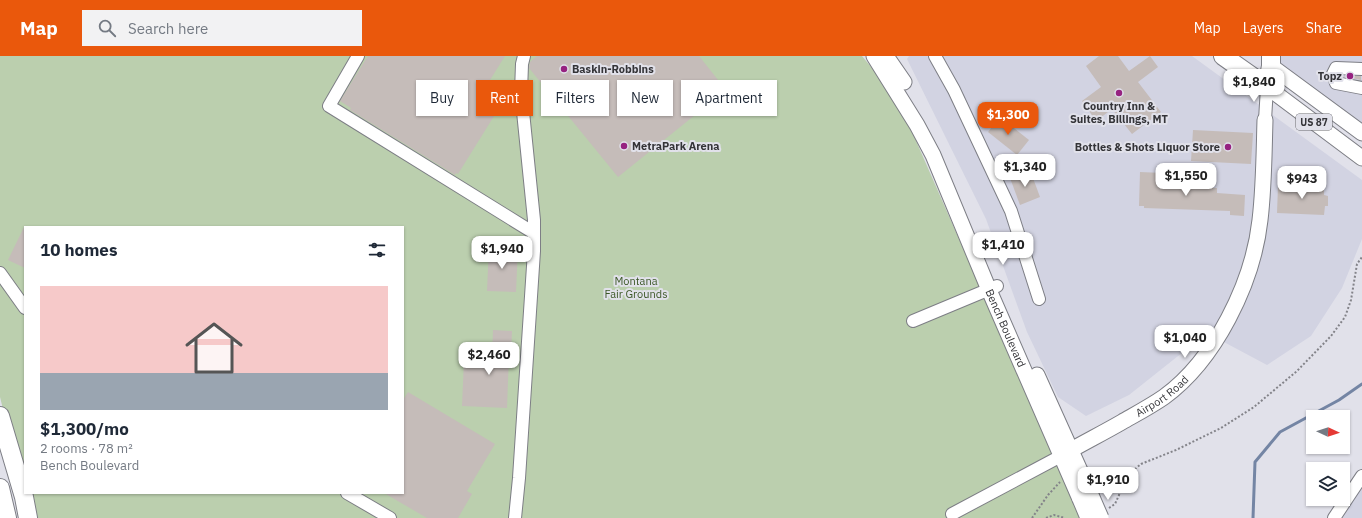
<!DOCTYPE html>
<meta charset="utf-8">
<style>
:root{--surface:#fff;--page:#f2f2f3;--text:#1f2937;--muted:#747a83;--line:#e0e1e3;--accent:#ea580c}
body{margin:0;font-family:"IBM Plex Sans",sans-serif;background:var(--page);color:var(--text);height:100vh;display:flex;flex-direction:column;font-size:15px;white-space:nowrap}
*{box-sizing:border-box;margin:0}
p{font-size:13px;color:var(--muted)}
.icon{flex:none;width:22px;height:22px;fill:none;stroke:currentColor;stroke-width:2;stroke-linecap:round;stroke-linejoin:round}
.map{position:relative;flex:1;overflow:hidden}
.drawer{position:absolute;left:24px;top:170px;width:380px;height:268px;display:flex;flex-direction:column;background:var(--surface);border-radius:0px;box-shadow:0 1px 3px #0004}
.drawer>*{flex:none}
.guide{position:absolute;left:416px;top:24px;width:380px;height:36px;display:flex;gap:8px}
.needle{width:26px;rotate:93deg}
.fabs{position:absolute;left:1306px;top:354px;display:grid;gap:8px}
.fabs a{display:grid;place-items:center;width:44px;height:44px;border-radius:0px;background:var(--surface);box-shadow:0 1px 3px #0004;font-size:20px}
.price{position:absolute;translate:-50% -34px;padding:0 9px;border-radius:8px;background:#fff;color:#222;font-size:13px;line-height:26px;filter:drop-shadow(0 1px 2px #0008)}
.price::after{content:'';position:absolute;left:50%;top:24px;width:12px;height:9px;margin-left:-6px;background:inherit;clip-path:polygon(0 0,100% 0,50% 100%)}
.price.on{background:var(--accent);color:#fff}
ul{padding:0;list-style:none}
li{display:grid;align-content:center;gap:8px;height:212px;padding:0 16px}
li+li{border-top:1px solid var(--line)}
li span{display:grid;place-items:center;height:124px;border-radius:0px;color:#555}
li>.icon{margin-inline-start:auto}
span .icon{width:72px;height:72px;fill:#fffc;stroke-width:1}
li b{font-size:17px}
h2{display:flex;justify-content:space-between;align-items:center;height:48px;padding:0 16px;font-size:17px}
.pill{padding:0 14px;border-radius:0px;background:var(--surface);box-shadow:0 1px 3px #0004;font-size:14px;line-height:36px}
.pill.on{background:var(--accent);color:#fff}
header{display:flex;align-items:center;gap:24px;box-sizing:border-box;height:56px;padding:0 20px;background:var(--accent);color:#fff}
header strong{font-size:19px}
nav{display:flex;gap:22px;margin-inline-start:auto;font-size:14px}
.search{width:280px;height:36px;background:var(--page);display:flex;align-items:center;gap:10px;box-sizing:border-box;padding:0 14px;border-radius:0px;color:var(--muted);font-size:15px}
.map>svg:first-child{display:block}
</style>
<header>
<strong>Map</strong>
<div class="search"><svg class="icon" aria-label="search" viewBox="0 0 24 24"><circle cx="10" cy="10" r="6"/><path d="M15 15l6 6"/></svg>Search here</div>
<nav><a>Map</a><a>Layers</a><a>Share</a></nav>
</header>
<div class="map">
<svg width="1362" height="462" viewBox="0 0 1362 462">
<rect width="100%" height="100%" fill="#e1e1ea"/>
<g fill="#d2d3e2">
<path d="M909,0H1192L1362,124V183L1342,232L1311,280L1267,309L1207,277L1129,339L1086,360L1058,341L1027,276L986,163L907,3Z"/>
<path d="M1271,0H1362V77Z"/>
<path d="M1362,420V462H1334Z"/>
</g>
<path fill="#bbcfae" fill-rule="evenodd" d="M0,0H862L877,18L910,71L1081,462H30L0,341ZM25,171H403V437H25Z"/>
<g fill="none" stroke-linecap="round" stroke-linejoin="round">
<path stroke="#7485a4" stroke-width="3" d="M1253,462L1255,406L1280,376L1339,344L1362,328"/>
</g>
<g fill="#c5bcb9">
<path d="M368,0H505L490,24L509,36L458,118L456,117L455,119L350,54L351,52L340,45Z"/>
<path d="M537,0H699L726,34L712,45L716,50L704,59L700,55L618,121L529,12L530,6Z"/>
<path d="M1099,0H1118L1129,15L1150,0L1158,11L1138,26L1161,56L1132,78L1112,53L1100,62H1094L1082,45L1101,31L1086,10Z"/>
<path d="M1341,20H1361V24L1342,20Z"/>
<path d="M1000,61L1029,84L1017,99L988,76Z"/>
<path d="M1193,74L1253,77L1251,108L1191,105Z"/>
<path d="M1030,114L1040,141L1020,149L1010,122Z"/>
<path d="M1140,116L1163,117V125H1170V130L1217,132V137L1245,139L1244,160L1230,159V155L1144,152V150H1139Z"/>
<path d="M1278,130L1324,131V139L1328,140V150H1325L1324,159L1277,157Z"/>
<path d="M25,169V212L8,204Z"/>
<path d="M489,191L518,192L516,236L487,235Z"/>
<path d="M493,274L512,275L511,298H509L507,352L462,350L464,304L492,305Z"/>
<path d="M408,336L495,388L467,435L472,438L458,462H427L384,437H403V344Z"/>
</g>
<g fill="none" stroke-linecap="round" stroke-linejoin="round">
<defs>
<g id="minor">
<path d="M358,0L329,50L534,177"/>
<path d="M935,0L954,34L1011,155L1039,243"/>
<path d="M1362,13L1336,12L1333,18L1336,27L1362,32"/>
<path d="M1265,64L1267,31"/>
<path d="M0,217L25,252"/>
<path d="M913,265L997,230"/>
<path d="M347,437L390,462"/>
<path d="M952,458L1061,400"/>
<path d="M515,462L519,422L534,195V164L521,36L522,8L524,0"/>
<path d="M1334,462L1362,420"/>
</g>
<g id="major">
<path id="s1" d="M874,0L917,69L933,99L989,234L1080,443"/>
<path d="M886,0L904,26"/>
<path d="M1271,10L1362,77"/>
<path d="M1267,31L1362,102"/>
<path d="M1037,319L1091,439"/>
<path id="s2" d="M1064,398C1083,387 1103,377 1122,366C1136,358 1151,350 1164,341C1215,304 1253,227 1260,164C1264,131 1264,97 1265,64"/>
</g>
<g id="highway">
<path d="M1223,0L1267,31L1271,10V0"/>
<path d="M0,360L24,441L28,462"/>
<path d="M0,432L7,462"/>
</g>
</defs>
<use href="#minor" stroke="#7d7e85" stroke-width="14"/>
<use href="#major" stroke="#7d7e85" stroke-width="17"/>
<use href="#highway" stroke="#7d7e85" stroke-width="20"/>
<g stroke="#838389" stroke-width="2" stroke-dasharray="2 2" stroke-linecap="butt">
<path d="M1109,452L1115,448L1128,419L1141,408L1176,394L1221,372L1254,351L1297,315L1331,280L1345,261L1351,244L1357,208L1362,201"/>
<path d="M1032,462L1048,439L1060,426"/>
<path d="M1046,462L1054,459L1065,462"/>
</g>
<use href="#minor" stroke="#fff" stroke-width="12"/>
<use href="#major" stroke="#fff" stroke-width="15"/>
<use href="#highway" stroke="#fff" stroke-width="18"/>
<defs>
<g id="major-bridge">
<path d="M1091,439L1101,462"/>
<path d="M1080,443L1088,462"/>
</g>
</defs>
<use href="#major-bridge" stroke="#7d7e85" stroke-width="17" stroke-linecap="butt"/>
<use href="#major-bridge" stroke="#fff" stroke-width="15"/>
</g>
<g fill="#962280" stroke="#e1e1ea" stroke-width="1.5">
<circle cx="564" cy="13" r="4"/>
<circle cx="1350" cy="20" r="4"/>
<circle cx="1119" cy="37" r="4"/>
<circle cx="624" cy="90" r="4"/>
<circle cx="1228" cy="91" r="4"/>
</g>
<g text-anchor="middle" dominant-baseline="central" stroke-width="4" stroke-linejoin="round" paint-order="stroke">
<rect fill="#e1e1ea" stroke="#68686d" stroke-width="1" x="1296" y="58" width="36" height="16" rx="3"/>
<g font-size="10" font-weight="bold" fill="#343438">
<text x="1314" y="66">US 87</text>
</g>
<g font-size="11" font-weight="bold" fill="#343438" stroke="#e1e1ea" text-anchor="start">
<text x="572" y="13">Baskin-Robbins</text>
<text x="1342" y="20" text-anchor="end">Topz</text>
<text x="1119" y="50" text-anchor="middle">Country Inn &amp;<tspan x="1119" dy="13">Suites, Billings, MT</tspan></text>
<text x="632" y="90">MetraPark Arena</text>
<text x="1220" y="91" text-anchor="end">Bottles &amp; Shots Liquor Store</text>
</g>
<g font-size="11" fill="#3b5726" stroke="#e1e1ea">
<text x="636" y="225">Montana<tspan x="636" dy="13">Fair Grounds</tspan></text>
</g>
<g font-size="11" fill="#343438" stroke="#e1e1ea">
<text stroke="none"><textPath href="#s1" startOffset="303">Bench Boulevard</textPath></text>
<text stroke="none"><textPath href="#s2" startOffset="114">Airport Road</textPath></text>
</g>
</g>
</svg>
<div class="fabs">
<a><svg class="needle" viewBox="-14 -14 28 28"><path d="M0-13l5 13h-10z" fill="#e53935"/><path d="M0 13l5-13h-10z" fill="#747a83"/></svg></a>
<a><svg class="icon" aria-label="layers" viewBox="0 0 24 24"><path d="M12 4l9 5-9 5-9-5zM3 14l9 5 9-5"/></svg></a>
</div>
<b class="price" style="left:1254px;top:47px">$1,840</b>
<b class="price on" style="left:1008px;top:80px">$1,300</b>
<b class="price" style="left:1025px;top:132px">$1,340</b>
<b class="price" style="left:1186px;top:141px">$1,550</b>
<b class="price" style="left:1302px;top:144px">$943</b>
<b class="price" style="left:1003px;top:210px">$1,410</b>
<b class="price" style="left:502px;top:214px">$1,940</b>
<b class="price" style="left:1185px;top:303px">$1,040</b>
<b class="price" style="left:489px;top:320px">$2,460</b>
<b class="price" style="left:1108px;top:445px">$1,910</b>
<div class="guide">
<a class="pill">Buy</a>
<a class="pill on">Rent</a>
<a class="pill">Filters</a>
<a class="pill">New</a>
<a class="pill">Apartment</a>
</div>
<section class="drawer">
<h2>10 homes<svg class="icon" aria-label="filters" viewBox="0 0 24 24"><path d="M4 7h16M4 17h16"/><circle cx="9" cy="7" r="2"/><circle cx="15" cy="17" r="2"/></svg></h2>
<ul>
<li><span style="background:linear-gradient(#f6c9c9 70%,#9aa5b1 0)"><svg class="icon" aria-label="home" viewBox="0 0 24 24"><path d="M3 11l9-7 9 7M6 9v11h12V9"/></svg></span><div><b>$1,300/mo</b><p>2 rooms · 78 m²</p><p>Bench Boulevard</p></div></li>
</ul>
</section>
</div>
